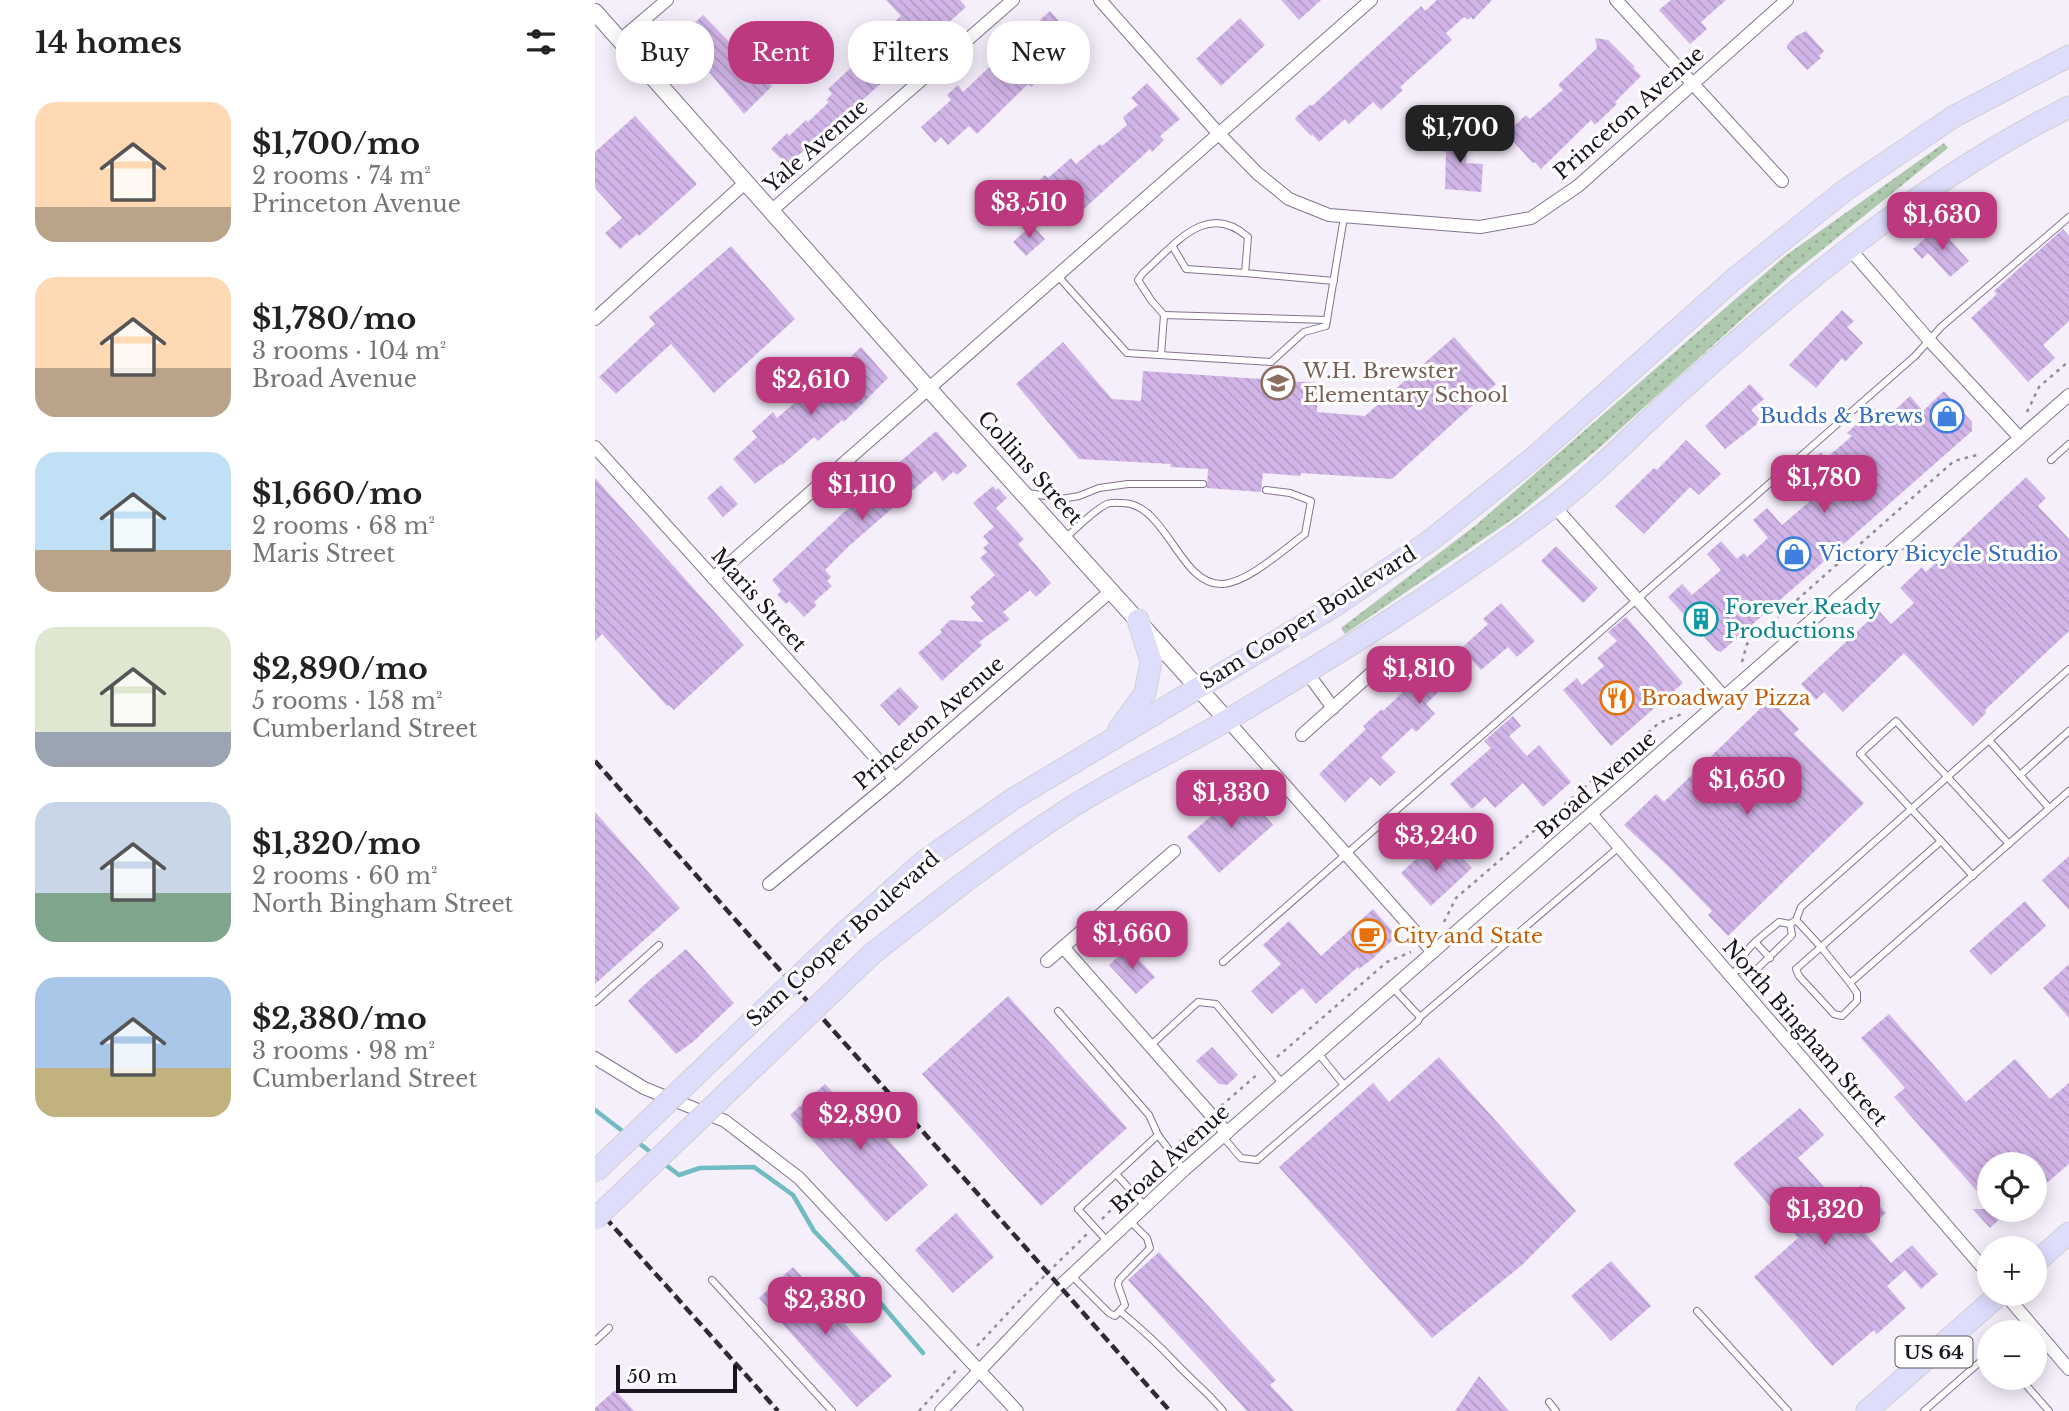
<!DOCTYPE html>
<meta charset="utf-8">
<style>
:root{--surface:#fff;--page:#f2f2f2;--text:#222;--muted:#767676;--accent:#bc3980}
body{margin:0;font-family:"Libre Baskerville",serif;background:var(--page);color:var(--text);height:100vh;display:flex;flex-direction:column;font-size:26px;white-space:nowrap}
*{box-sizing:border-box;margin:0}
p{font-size:23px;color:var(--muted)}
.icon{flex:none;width:38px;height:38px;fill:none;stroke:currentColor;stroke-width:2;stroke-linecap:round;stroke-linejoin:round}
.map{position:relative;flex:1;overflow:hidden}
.details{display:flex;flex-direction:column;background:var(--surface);width:595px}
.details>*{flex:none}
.banner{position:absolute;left:21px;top:21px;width:665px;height:63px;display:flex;gap:14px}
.controls{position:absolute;left:1382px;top:1152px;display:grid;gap:14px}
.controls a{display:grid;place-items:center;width:70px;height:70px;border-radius:50%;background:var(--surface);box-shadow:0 4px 18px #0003;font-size:35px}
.scale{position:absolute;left:21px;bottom:18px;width:121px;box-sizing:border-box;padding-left:7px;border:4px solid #1b1420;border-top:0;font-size:19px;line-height:24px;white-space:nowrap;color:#1b1420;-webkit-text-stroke:5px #fff;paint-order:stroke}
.price{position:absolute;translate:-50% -60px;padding:0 16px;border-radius:14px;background:var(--accent);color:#fff;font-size:23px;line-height:46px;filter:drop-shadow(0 2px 4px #0008)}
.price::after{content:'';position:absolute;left:50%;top:42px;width:21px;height:16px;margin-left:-10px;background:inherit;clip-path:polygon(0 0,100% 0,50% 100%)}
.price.selected{background:#222;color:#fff}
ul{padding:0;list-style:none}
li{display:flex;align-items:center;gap:21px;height:175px;padding:0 35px}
li span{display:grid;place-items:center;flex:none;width:196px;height:140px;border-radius:21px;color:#555}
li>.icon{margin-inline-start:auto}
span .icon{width:84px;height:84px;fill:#fffc;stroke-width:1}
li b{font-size:30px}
h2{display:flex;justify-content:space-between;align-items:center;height:84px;padding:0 35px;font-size:30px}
.chip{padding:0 24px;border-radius:28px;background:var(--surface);box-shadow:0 4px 18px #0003;font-size:24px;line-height:63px}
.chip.selected{background:var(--accent);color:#fff}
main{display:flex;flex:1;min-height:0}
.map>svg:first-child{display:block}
</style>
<main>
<section class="details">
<h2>14 homes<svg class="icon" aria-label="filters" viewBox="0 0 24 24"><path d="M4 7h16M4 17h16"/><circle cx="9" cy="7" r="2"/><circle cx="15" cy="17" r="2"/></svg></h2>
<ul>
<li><span style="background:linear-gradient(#ffd9b3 75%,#b9a48a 0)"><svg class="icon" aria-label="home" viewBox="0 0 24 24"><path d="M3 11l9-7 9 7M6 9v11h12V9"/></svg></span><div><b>$1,700/mo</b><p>2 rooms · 74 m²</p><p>Princeton Avenue</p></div></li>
<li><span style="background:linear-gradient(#ffd9b3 65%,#b9a48a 0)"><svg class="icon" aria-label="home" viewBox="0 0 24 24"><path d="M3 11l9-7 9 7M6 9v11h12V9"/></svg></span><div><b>$1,780/mo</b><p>3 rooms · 104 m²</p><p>Broad Avenue</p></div></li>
<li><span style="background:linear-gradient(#bfe0f5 70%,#b9a48a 0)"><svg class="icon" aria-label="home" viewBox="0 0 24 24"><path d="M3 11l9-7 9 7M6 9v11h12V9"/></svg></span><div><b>$1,660/mo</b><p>2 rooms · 68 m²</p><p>Maris Street</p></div></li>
<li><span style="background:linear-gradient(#dfe7d0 75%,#9aa5b1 0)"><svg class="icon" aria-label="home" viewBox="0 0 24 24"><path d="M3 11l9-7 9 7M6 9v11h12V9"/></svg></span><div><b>$2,890/mo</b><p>5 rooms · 158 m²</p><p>Cumberland Street</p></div></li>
<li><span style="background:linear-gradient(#c9d6e8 65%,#7fa58c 0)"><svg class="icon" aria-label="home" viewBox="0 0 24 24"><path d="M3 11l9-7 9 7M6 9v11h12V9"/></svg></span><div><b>$1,320/mo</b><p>2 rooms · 60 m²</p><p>North Bingham Street</p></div></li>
<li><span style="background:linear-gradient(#a9c7e8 65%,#c2b280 0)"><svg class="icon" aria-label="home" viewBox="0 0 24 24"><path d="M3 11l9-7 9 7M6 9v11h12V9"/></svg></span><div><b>$2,380/mo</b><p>3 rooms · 98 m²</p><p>Cumberland Street</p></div></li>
</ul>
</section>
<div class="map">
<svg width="1474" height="1411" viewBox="0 0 1474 1411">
<defs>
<pattern id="grass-dots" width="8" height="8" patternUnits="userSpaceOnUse" patternTransform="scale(1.75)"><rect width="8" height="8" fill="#aec9ad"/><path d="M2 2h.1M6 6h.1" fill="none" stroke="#95ac95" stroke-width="1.8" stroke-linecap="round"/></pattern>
<pattern id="building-back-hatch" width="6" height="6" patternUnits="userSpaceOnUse" patternTransform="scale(1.75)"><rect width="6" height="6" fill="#d2b5e8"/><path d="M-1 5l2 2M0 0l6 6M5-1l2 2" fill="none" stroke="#b49bc7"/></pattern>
</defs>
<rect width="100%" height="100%" fill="#f5eefb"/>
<path fill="url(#grass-dots)" d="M1349,143L1353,148L1196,275L1003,449L922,516L750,634L746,628L881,525L1190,256Z"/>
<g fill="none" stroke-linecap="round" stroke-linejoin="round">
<g stroke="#70bcc2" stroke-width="4.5">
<path d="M0,1110L30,1133"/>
<path d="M40,1140L58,1154"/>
<path d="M67,1162L84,1175L105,1168L159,1167L198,1195L219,1231L264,1278L328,1353"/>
</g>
</g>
<g fill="url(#building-back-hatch)">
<path d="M291,0H365L371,7L262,105L264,107L250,120L248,117L230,136L228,134L192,165L176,149L192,133L194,136L211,120L213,122L234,102L231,100L237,94L233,89L277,48L274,45L306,16Z"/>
<path d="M686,0H726L704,20Z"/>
<path d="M842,0H897L878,20L876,17L873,20L869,17L851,33L857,40L805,87L808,90L786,110L778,102L754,124L750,119L724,142L717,134L716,136L700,119L702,116L715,105L717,106L826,6L830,11Z"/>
<path d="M1076,0H1131L1106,22L1112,29L1095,44L1064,10Z"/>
<path d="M455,11L486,45L472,57L456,39L435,59L448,76L436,87L433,84L382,134L374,126L353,145L346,137L340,143L326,127L356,100L352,95L363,85L368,92L424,39L430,46L451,26L445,20Z"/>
<path d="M108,15L177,86L149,114L100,55L96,59L83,45L97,32L93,29Z"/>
<path d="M645,18L670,45L626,86L601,59Z"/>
<path d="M1211,31L1229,51L1224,56L1226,58L1212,70L1192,48V45L1201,36Z"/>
<path d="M1000,38L1013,40L1040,67L1038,68L1046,76L1020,102L1022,104L1000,125L996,120L946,169L940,162L938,163L917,140L913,144L902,133L914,122L918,127L931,115L935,119L968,90L963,85L1002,48Z"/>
<path d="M552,83L585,119L565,136L569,140L557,152L555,149L471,225L460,213L457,215L435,189L450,175L453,178L476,158L481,164L505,144L507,146L532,125L528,117L543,105L536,98Z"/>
<path d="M40,116L102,184L44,236L42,234L25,249L10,233L27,218L0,188V152Z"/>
<path d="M848,134L873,135L871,163L888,164L886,192L850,189L851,152L846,151Z"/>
<path d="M437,225L450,239L431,256L418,242Z"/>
<path d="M1343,227L1374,261L1355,277L1333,253L1327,259L1318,249Z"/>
<path d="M1468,229L1474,236V321L1448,345L1460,358L1433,382L1376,318L1402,294L1399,291Z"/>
<path d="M136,246L200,319L119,393L76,344L21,394L4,377L60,324L54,317Z"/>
<path d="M1247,310L1259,321L1252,327L1268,343L1250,362L1247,358L1221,388L1194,365Z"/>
<path d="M859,337L901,384L797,479L706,473L705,476L668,473L666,492L612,488L613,469L575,467L576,464L484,459L421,384L468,342L517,399L546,401L548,371L723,383L722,412L770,416Z"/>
<path d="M266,347L293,378L249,422L247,420L223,441L219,437L187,465L186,464L160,484L138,459L162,437L157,431L178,412L182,418L209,395L212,399L245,371L243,369Z"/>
<path d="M1155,384L1169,399L1156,410L1166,421L1130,449L1110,426Z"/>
<path d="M1349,391L1377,422V431L1126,652L1121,650L1073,597L1087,584L1097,595L1126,570L1112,554L1126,541L1142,559L1149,553L1152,557L1173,538L1158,520L1172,508L1187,525L1214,502L1212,499L1227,486L1210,466L1226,452L1231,458L1243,448L1257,436L1252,433L1279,408L1289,420L1315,396L1328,411Z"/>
<path d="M341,431L372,466L362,475L358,472L348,481L340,471L254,546L230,570L236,577L232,581L237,586L219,602L222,605L209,617L194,601L191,604L182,595L186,591L177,580L248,513L276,491L275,489L294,471Z"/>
<path d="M1091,440L1126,474L1104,495L1095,487L1049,534L1020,506L1059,468L1062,470Z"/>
<path d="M1431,477L1451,498L1443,506L1474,539V631L1390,710L1391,713L1378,726L1309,653L1248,712L1229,692L1221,700L1206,684L1284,611L1296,624L1319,603L1305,588L1327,567L1331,572Z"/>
<path d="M0,478L149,645L79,710L74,705L72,706L7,634L0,641Z"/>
<path d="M126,485L143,504L128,517L112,498Z"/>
<path d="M398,486L401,490L403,488L412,498L401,508L429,539L423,544L456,583L441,597L435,590L408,612L415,619L384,642L387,645L347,681L323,653L347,632L345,630L355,620L389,622L376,607L380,603L375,597L400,575L385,558L392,552L388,548L394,543L388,536L399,527L378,503Z"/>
<path d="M961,546L1003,588L988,603L946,561Z"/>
<path d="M906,603L940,641L922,657L913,647L886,670L877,660L831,704L840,714L821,732L817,728L786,757L801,772L785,786L776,777L750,802L724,774L771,729L768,726L787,709L788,711L814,686L817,689L851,656L854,659L893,624L888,619Z"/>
<path d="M1031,617L1088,683L1016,746L968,690L982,678L987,685L1009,666L1002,658L1022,641L1013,632Z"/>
<path d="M305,687L324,707L304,726L285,705Z"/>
<path d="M1175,699L1204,729L1199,734L1269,803L1133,936L1113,915L1117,911L1074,867L1029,825L1061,794L1069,802Z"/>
<path d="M918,716L926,726L914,736L932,756L944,745L976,782L948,807L928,783L900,808L890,797L877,809L855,784L896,748L889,741Z"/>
<path d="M652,785L664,799L659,803L678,825L624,873L592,837Z"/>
<path d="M0,812L85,908L0,984Z"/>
<path d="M853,843L877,868L836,906L806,873L834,847L840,855Z"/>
<path d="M1474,856V910L1447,880Z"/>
<path d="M1430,901L1451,926L1396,975L1374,951Z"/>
<path d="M778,909L799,933V939L776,960L764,969L763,967L721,1004L707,988L677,1014L656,991L686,964L668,945L694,921L726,956Z"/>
<path d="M533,948L560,977L541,994L514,965Z"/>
<path d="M91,949L139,1003L99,1041L81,1054L33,1001L49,985Z"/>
<path d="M1474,964V1018L1448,988Z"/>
<path d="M413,996L532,1128L446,1206L327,1074Z"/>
<path d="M1294,1014L1371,1102L1420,1059L1455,1099L1474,1083V1164L1440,1193V1164H1395V1206L1299,1097L1310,1088L1266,1038Z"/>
<path d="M617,1047L643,1075L632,1085L624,1084L601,1061Z"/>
<path d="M844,1057L981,1211L927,1265L837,1338L684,1167L778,1083L794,1102Z"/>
<path d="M230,1084L257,1113L264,1107L333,1185L291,1222L195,1115Z"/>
<path d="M1205,1108L1229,1135L1203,1158L1244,1204L1266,1185L1291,1213L1269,1232L1296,1263L1317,1245L1343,1274L1326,1289L1310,1270L1292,1286L1311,1308L1282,1334L1279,1330L1237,1366L1159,1277L1203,1238L1138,1164Z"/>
<path d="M1378,1209H1416L1395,1228Z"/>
<path d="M361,1213L399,1257L358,1293L320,1250Z"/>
<path d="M564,1252L681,1380L675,1385L699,1411H652L533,1280Z"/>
<path d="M1016,1261L1056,1306L1016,1341L976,1296Z"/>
<path d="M198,1267L297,1376L262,1407L164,1298Z"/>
<path d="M884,1376L914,1411H860Z"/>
<path d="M20,1390L39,1411H0V1408Z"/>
</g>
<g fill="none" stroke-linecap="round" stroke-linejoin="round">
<defs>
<g id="service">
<path d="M578,247L591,269L650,273"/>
<path d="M462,275L532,353L676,362L709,332L731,326L749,217"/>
<path d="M569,315L732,320"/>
<path d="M566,355L569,315L556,300L543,280L548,273C580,245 611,200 653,237L650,273L739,281"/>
<path d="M1456,460L1474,444"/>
<path d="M434,493L466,499L484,496L504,488L533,484H608"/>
<path d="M470,538C483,528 497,511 512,504C516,502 523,503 528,503C572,504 585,587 628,584C654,582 689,549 710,534L716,501L695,493L671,490"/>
<path d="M1394,740L1425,775"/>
<path d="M1454,808L1425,775L1474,731"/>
<path d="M1346,841L1265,754L1301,721L1414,844"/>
<path d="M1201,920L1226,947L1201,969L1204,976L1239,1014L1247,1016L1262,1001V993L1255,983L1474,791"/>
<path d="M1195,924L1201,920L1206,907L1474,669"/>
<path d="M1161,943L1175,958"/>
<path d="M628,962L1320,356L1346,327L1474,217"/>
<path d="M1144,970L1159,972L1197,935L1195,924"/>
<path d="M1136,977C1143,970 1143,966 1147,958C1155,944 1172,932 1184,922L1195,924"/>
<path d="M1255,983L1226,947L1346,841L1378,876"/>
<path d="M0,1002L64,945"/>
<path d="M463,1011L554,1115L563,1135"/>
<path d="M825,1017L1024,847"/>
<path d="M556,1045L603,1002L621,1004L688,1084"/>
<path d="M723,1053L748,1084"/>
<path d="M628,1137L646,1158L662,1160L823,1021L825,1017L798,988"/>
<path d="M521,1174L550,1206"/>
<path d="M513,1242L483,1209L563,1135L589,1170"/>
<path d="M477,1276L514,1313L520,1316L530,1305L523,1285L524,1280L555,1248L552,1238L535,1221"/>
<path d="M117,1280L237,1411"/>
<path d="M1102,1311L1193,1411"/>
<path d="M526,1312C544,1327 562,1343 578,1360C594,1378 613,1392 628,1411"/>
<path d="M0,1341L14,1328"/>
<path d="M1424,1377L1454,1411"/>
<path d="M954,1402L961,1411"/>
<path d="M1329,1411L1386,1361L1395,1362"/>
</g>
<g id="minor">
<path d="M505,0L623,133L662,173L694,199L734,215L885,227L936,218L983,186L1192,0"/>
<path d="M1021,0L1187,181"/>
<path d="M25,40L72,0"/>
<path d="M176,211L418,0"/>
<path d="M1254,248L1334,340L1425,438"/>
<path d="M0,319L151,182"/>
<path d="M0,447L300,779"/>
<path d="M959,506L1130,698"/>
<path d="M118,578L776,0"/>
<path d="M711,671L738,708"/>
<path d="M632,720L838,952"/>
<path d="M707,735L790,661"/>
<path d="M996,814L1395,1276"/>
<path d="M174,884L300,779L517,590"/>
<path d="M468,947L632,1133"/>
<path d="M452,961L579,851"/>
<path d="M0,1058L49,1088L130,1121L204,1178L422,1411"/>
<path d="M1409,1293L1474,1369"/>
<path d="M346,1411L464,1287L589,1170L1474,395"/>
</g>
<path id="tertiary" d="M0,12L324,378L632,720"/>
<g id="primary">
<path d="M524,729L550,693L556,661L543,620"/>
<path d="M250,932L328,862L418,799L738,607L836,540L937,459L1138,280L1249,191L1358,117L1474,56"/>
<path d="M277,954C343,902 409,850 480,805C529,774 584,749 634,719C744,653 854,586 956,508C999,476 1041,431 1082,394C1203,286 1328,180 1474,107"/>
<path d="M1440,1263L1474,1233"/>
<path d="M1272,1411L1406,1293"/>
</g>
</defs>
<use href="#service" stroke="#837390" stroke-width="8"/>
<use href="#minor" stroke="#837390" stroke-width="14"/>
<use href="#tertiary" stroke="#837390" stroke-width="18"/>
<use href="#primary" stroke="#d1d0d2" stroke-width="23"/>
<g stroke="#938c99" stroke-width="2.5" stroke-dasharray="3.5 5" stroke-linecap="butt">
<path d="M1432,412L1444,387L1474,361"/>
<path d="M1147,662L1152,644L1359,461L1382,455"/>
<path d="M849,922L861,898L1064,723L1087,714"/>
<path d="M682,1057L792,962L816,952"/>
<path d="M626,1106L664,1073"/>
<path d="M584,1142L605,1124"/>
<path d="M544,1182L566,1159"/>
<path d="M507,1219L527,1199"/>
<path d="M382,1346L425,1300L493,1233"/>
<path d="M324,1411L364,1367"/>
</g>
<use href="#service" stroke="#fff" stroke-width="6"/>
<use href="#minor" stroke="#fff" stroke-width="12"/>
<use href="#tertiary" stroke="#fff" stroke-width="16"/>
<use href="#primary" stroke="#dfddfc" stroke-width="21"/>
<g stroke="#312a36" stroke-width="4.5" stroke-dasharray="10 5" stroke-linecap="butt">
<path d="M0,761L575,1411"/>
<path d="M0,1206L183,1411"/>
</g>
<defs>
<g id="primary-bridge">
<path d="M0,1172L250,932"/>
<path d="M0,1219L277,954"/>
</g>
</defs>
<use href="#primary-bridge" stroke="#d1d0d2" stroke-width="23" stroke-linecap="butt"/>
<use href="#primary-bridge" stroke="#dfddfc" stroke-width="21"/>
</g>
<defs>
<symbol id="school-ring" viewBox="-11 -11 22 22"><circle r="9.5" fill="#fff" stroke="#8d6e63" stroke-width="1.5"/><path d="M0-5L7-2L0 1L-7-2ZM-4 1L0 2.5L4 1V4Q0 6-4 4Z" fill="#8d6e63"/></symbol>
<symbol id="shop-ring" viewBox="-11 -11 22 22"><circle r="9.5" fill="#fff" stroke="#3f7fe0" stroke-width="1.5"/><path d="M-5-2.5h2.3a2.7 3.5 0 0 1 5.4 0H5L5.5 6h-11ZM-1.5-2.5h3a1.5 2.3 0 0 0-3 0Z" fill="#3f7fe0"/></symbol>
<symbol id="building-ring" viewBox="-11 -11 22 22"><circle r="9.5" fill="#fff" stroke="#0f9aa8" stroke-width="1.5"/><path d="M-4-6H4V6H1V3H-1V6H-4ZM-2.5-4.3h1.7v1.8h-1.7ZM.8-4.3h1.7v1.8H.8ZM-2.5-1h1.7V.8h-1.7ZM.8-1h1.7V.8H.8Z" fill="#0f9aa8"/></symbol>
<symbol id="restaurant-ring" viewBox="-11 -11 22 22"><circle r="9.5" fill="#fff" stroke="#e8710a" stroke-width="1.5"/><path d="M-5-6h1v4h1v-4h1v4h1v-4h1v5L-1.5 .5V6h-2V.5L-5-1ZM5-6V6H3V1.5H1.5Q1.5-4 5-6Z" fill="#e8710a"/></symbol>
<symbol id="cafe-ring" viewBox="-11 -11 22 22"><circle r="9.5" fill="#fff" stroke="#e8710a" stroke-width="1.5"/><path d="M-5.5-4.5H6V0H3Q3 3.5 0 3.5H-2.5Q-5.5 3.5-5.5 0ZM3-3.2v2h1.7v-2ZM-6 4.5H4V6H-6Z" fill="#e8710a"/></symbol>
</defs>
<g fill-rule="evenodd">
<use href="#school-ring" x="664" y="364" width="38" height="38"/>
<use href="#shop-ring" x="1333" y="397" width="38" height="38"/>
<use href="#shop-ring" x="1180" y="535" width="38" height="38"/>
<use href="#building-ring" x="1087" y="600" width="38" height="38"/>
<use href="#restaurant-ring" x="1003" y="679" width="38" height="38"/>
<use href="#cafe-ring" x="755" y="917" width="38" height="38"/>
</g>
<g text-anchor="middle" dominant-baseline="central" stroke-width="6" stroke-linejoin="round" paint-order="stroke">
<rect fill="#fff" stroke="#5f5a63" stroke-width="2" x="1300.5" y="1336.5" width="77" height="31" rx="5"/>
<g font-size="19" font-weight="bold" fill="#1b1420">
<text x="1339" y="1352">US 64</text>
</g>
<g font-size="21" fill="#1b1420" stroke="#fff">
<text transform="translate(1034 113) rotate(-41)">Princeton Avenue</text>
<text transform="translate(221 146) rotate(-41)">Yale Avenue</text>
<text transform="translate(435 468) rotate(48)">Collins Street</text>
<text transform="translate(164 600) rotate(48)">Maris Street</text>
<text transform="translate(713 618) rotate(-32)">Sam Cooper Boulevard</text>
<text transform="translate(334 723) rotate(-41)">Princeton Avenue</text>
<text transform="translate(1001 785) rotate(-41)">Broad Avenue</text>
<text transform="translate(248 939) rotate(-42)">Sam Cooper Boulevard</text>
<text transform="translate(1210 1033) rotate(49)">North Bingham Street</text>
<text transform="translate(575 1159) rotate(-42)">Broad Avenue</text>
</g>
<g font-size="21" fill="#785e54" stroke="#fff" text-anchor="start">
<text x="708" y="371">W.H. Brewster<tspan x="708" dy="24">Elementary School</tspan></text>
</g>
<g font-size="21" fill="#366cbe" stroke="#fff" text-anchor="end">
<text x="1328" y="416">Budds &amp; Brews</text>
<text x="1224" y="554" text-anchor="start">Victory Bicycle Studio</text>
</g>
<g font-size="21" fill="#0d838f" stroke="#fff" text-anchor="start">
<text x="1130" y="607">Forever Ready<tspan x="1130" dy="24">Productions</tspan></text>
</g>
<g font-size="21" fill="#c56008" stroke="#fff" text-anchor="start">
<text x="1046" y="698">Broadway Pizza</text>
<text x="798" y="936">City and State</text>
</g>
</g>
</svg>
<div class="controls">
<a><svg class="icon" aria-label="locate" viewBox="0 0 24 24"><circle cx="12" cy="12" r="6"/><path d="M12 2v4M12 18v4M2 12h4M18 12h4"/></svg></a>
<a>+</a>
<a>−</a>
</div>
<div class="scale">50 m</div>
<b class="price selected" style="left:865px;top:165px">$1,700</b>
<b class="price" style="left:434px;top:240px">$3,510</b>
<b class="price" style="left:1347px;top:252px">$1,630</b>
<b class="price" style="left:216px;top:417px">$2,610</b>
<b class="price" style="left:1229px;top:515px">$1,780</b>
<b class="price" style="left:267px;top:522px">$1,110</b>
<b class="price" style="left:824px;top:706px">$1,810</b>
<b class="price" style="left:1152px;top:817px">$1,650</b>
<b class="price" style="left:636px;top:830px">$1,330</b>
<b class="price" style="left:841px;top:873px">$3,240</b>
<b class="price" style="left:537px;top:971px">$1,660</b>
<b class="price" style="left:265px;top:1152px">$2,890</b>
<b class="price" style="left:1230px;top:1247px">$1,320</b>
<b class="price" style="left:230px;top:1337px">$2,380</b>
<div class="banner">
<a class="chip">Buy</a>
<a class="chip selected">Rent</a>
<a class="chip">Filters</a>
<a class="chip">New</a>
</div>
</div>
</main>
